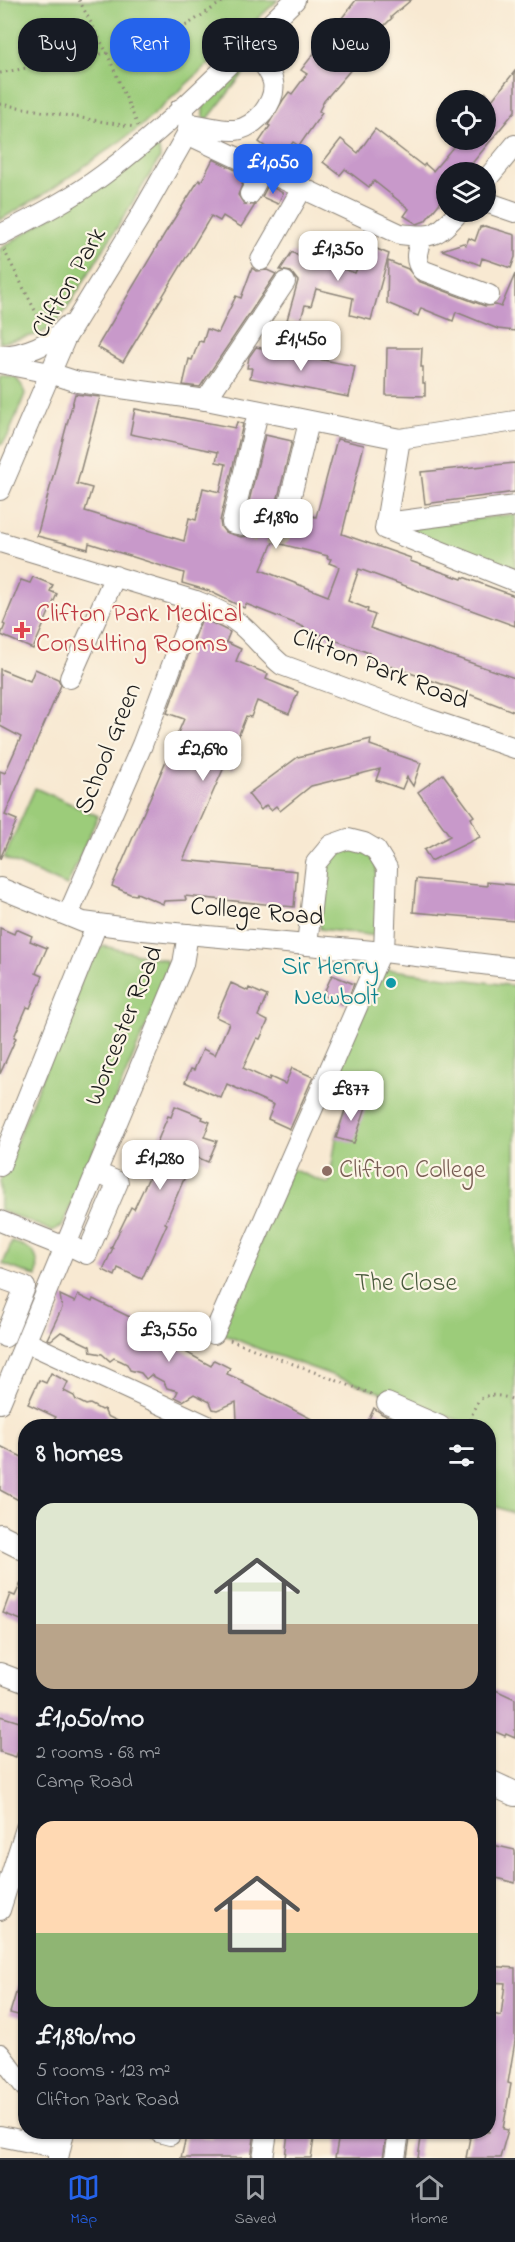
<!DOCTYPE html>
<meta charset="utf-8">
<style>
:root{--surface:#171b24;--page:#20242c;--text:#f1f3f6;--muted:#9ea1a6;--line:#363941;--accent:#2563eb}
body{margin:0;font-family:"Indie Flower",sans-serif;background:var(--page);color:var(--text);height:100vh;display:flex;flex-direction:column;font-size:22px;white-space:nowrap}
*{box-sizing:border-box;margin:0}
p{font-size:20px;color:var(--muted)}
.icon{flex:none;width:33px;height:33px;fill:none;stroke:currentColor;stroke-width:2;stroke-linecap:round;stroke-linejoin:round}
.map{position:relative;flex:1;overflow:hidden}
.sheet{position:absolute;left:18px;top:1419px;width:478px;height:720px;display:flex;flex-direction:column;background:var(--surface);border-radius:24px;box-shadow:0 2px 4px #0004}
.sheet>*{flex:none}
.guide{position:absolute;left:18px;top:18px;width:480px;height:54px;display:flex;gap:12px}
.fabs{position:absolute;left:436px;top:90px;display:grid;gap:12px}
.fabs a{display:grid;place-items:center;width:60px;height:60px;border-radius:50%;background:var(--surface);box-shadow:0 2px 4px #0004;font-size:30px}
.price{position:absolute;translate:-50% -51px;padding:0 14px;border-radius:12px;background:#fff;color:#222;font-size:20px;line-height:39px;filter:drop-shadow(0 2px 3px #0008)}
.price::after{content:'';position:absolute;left:50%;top:36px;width:18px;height:14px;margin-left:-9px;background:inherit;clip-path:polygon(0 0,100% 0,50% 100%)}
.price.selected{background:var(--accent);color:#fff}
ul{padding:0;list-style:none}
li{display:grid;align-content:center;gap:12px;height:318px;padding:0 18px}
li span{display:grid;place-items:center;height:186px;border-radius:18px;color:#555}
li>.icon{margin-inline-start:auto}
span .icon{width:108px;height:108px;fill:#fffc;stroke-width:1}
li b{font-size:26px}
h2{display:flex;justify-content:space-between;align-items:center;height:72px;padding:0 18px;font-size:26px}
.chip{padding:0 21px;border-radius:24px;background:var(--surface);box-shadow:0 2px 4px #0004;font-size:21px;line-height:54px}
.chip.selected{background:var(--accent);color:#fff}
.tab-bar{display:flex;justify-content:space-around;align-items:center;height:84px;border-top:2px solid var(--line);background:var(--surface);font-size:16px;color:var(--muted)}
.tab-bar a{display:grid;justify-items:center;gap:3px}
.tab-bar .selected{color:var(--accent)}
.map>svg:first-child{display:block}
</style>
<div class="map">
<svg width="515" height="2158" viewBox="0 0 515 2158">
<rect width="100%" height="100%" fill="#fcf5e5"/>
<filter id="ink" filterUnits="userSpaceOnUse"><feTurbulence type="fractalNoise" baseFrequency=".0167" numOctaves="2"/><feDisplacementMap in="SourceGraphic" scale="12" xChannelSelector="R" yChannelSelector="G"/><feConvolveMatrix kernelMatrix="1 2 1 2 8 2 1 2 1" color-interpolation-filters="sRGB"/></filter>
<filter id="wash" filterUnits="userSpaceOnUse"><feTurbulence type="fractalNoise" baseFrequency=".008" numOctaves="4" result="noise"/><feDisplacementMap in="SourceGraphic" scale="24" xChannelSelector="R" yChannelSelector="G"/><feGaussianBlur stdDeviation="1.35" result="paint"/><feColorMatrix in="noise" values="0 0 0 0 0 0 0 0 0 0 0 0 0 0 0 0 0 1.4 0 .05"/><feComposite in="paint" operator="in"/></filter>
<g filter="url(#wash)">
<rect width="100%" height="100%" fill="#f8e9d2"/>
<g fill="#9ccc7a" stroke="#5c744b" stroke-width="1.5">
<path d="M0,0H278L139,128L49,191L0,220Z"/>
<path d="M254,52L255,59L207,120L203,117V103Z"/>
<path d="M155,146L159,149L160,158L66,310L52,327L40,334L0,343V249L106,182Z"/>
<path d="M0,376L16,378L23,387L25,394L8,436L2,444H0Z"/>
<path d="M515,514V574L409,534L410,527Z"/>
<path d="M35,788L98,816L67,886L4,858Z"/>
<path d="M355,848L368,854L376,865L377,936L320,929C321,906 316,865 340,852C344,850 350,849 355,848Z"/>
<path d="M104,946L165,960L170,969L62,1226L52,1231L0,1210V1182L92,953Z"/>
<path d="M377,968L515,986V1514L489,1504V1426H469V1424L259,1349L221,1333L291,1169L329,1184L336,1138L348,1101L326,1092Z"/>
<path d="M12,1242C34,1248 40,1254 37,1277L3,1264Z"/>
</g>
<g id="blocks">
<g fill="#c899ca" fill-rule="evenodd">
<path d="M356,0H411L391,17L392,18L380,30L382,32L371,46L324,101L319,111L322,113L299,146L293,142L282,159L259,142L270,126L268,125L283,100L289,92L292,94L307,74L301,70Z"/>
<path d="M515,71V111L465,172H447V194L425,221L417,224L404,216L409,209L374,181L369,187L345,169L340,175L323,162L341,139L358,153L375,129L423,166L425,164L433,171L459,140H486V93L492,100Z"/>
<path d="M213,159L246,175L238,195L244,204L255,205L241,227L223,216L220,221L211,216L123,362L97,347L165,233L199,180L201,182Z"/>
<path d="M268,185L283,193L278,204L262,197Z"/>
<path d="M485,226L515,235V257L511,268L482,258L480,265L442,250L463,243L466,245L469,238L475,241L480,227Z"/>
<path d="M367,245L389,254L371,320L350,315L353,298L316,289L311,306L305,305L300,323L287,320L298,281L291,272L280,270L292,252L308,262L312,255L323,262L355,273Z"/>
<path d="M388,261L408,269L418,281L485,306L496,305L501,307L515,274V331L498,329L456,312L453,321L421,308L418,316L387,303Z"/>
<path d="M252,268L256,271L267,270L276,274L200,387L183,385L189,359L192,360L199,341L203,342L207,329L218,333L236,296L241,298Z"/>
<path d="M256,347L355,366L349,397L250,378L252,368H247L249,357Z"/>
<path d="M387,348H422L421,367H423V383H425V396L386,395Z"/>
<path d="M75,394L100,397L77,484L92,488L85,511L184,541L189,518L196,520L203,488L220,492L226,464L216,462L218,452L130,434L135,409L235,428L237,422L243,424L220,521L221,527L225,532L241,537L248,536L255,528L254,520L246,514L265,435L292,441L274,514L277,524L284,528L294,525L298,519L311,522L312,516L316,517L337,439L364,445L342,534L411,558L410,561L462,579L463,577L515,596V626L359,569L348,601L368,609L367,612L375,615L370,628L515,678V712L456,689L367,658L369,653L303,628L304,627L266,612L246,604L244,608L209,591L182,583L184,573L89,543L88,549L37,536ZM273,542L328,556L327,558L331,559L329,563L339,567L328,596L261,570Z"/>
<path d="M515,463V492L425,504L421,472Z"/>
<path d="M33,577L53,585L50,591L57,594L33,649L1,635L5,625L3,624L21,580L30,583Z"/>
<path d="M202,618L230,632L226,642L241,649L236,661L268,674L266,679L298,692L289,714L257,701L251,717L246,716L233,750L240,753L233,769L225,765L183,860L297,871L294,907L185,896L186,900L164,901L163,904L137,893L136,895L130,894L112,886L184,719L167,713Z"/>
<path d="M0,669L30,681L35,669L58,679L61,685L5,815L17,820L0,859V771L5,773L21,737L0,726Z"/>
<path d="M371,739L370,745L421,763L413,786L407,777L402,789L376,780L380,769L311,786L280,811L276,806L271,810L266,805L261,810L248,794L298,757Z"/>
<path d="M443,774L474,816L471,818L480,837L431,861L424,850L450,836L418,792Z"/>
<path d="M416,879L487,886V882L515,885L514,921L413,912Z"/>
<path d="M0,928L14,934L16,929L32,936L30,941L47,948L36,973L43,976L30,1008L27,1007L21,1021L14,1037L16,1038L0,1074Z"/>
<path d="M332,975L354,984L345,1005L323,995Z"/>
<path d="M231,983L248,991L249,988L267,996L258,1016L268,1021L260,1039L257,1038L243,1068L269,1080L270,1077L285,1084L292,1068L313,1077L290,1129L268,1119L274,1105L227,1084L221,1098L185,1082L191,1069L194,1070L203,1049L215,1055L229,1023L216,1017Z"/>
<path d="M348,1101L366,1107L354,1143L336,1138Z"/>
<path d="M175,1106L203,1117L202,1119L210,1122L204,1137L217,1141L208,1162L194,1156L165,1223L167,1224L142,1279L118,1268L115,1276L103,1270L113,1248H111L131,1207L134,1209L151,1173L145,1171L168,1116L171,1117Z"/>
<path d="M60,1295L75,1302L78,1295L92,1302L93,1299L140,1322L182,1345L180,1349L211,1366L214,1360L230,1368L227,1374L243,1381L242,1383L325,1426H250L240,1423L237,1420L236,1402L217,1410L213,1409L210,1402L194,1394L183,1401L175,1397L178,1391L167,1388L164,1382L151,1375L146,1379L141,1373L130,1370L127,1364L121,1361L114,1358L110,1361L102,1354L91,1352L90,1346L71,1337L61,1332L51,1340L47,1339L62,1308Z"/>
<path d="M51,1373L68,1382L64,1391L74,1396L76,1400L86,1405L90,1404L101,1410L104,1409L107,1416L128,1426H67L54,1420L56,1417L28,1404L39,1380L46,1383Z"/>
<path d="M374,1408L382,1414L411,1426H366Z"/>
<path d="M0,1446L26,1459V1504L0,1490Z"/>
<path d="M26,1572V1622L3,1613L10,1594L15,1596Z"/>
<path d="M489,1687L515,1699V1738L506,1734L505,1736L489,1729Z"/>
<path d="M0,1716L26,1724V1754L18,1751L16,1757L0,1752Z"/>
<path d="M493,1845L515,1850V1883L489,1876V1864Z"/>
<path d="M489,1966L515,1968V2041L508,2083L511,2084L503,2129L508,2130L500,2158H466L471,2132H489V2013L501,2016L505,1983L489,1982Z"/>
<path d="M22,1973L26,1974V2017L10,2013Z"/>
<path d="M214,2132H255L251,2158H181L187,2133L212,2139Z"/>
<path d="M288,2132H315L311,2158H285Z"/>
<path d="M348,2132H387L383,2158H335L339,2135L348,2136Z"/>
<path d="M411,2132H422L418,2158H407Z"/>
</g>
</g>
</g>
<g filter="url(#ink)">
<use href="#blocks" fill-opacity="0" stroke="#8a8277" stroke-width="1.5"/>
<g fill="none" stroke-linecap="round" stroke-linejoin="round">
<path stroke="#ccc0ae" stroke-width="20" stroke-dasharray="20 10" stroke-linecap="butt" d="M243,525L282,534L286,516"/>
<defs>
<g id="minor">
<path d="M189,124C204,125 220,131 235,130C246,129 256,121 263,113C286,82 267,70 248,44"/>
<path d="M187,134L400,234C434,238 436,237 459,212"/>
<path d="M486,180L515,145"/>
<path d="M250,194L263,169"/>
<path d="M486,202L515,212"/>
<path d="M0,235C35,217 71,199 103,175C172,124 233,59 295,0"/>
<path d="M422,236C418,249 413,259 422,270L489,295"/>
<path d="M261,260L303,187"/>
<path d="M0,356C24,355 52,344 67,326"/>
<path d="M0,363L50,373L78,382L206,400L400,439L515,421"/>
<path d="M206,400L285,282"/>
<path d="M400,439L385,529L515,581"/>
<path d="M0,490L65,339L141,215L187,134L189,124L180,109"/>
<path d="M286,516L309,422"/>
<path d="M386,523L515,506"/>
<path d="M243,525L232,523L258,412"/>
<path d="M0,542L196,601C213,607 228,614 242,626C256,638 267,653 282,665L428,719L515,748"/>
<path d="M70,678L115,576"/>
<path d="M0,888L83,922L143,930L384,952L515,968"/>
<path d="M68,915L142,745L196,601"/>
<path d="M307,945L316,863L331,845L348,839L364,843L376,850L387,868L384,952"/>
<path d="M0,1166L97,924"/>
<path d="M0,1221L65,1247"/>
<path d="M66,1244L87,1254L118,1182L95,1172"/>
<path d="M0,1278L25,1287L5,1337"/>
<path d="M214,1334L381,952"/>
<path d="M26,1342L208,1426"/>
<path d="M0,1403L183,964L188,934"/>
<path d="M387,1403L440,1426"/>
<path d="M0,1673L26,1683"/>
<path d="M0,1910L26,1828"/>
<path d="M0,2054L26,2088"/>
<path d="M159,2132L170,2135"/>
<path d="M0,2136L60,2148"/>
<path d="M58,2158L64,2132"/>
<path d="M263,2158L267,2132"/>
<path d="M395,2158L399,2132"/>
</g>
<g id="major">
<path d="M0,1536L26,1549"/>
<path d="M489,1782L515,1794"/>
</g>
</defs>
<use href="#minor" stroke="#8a8277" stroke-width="22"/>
<use href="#major" stroke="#8a8277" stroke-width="26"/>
<g stroke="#8a8277" stroke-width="3" stroke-dasharray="1.5 4.5" stroke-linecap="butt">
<path d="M79,0L107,53L138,126"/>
<path d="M0,73L107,53L187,25L225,0"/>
<path d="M0,104L134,127"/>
<path d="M4,250L42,324"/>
<path d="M230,1340L372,1394"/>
<path d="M469,1426C476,1395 484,1390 515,1400"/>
</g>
<use href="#minor" stroke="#fff" stroke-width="20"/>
<use href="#major" stroke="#fff" stroke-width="24"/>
</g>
</g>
<path fill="#e0444e" stroke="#fcf5e5" stroke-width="2" d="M19 621h6v6h6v6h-6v6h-6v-6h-6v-6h6z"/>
<circle fill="#0f9aa8" stroke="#fcf5e5" stroke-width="2" cx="391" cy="983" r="6"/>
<circle fill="#8d6e63" stroke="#fcf5e5" stroke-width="2" cx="327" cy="1171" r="6"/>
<g text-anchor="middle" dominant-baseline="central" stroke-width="4.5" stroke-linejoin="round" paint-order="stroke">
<g font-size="26" fill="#1c1c1c" stroke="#fcf5e5">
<text transform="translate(70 283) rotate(-60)">Clifton Park</text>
<text transform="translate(380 670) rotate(21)">Clifton Park Road</text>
<text transform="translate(109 749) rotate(-68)">School Green</text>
<text transform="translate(257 913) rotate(5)">College Road</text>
<text transform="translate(125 1026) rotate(-68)">Worcester Road</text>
</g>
<g font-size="26" fill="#be3a42" stroke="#fcf5e5" text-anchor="start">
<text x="36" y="615">Clifton Park Medical<tspan x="36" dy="30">Consulting Rooms</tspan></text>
</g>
<g font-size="26" fill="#0d838f" stroke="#fcf5e5" text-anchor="end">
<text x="379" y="968">Sir Henry<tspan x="379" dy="30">Newbolt</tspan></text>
</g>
<g font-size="26" fill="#785e54" stroke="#fcf5e5" text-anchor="start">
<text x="339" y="1171">Clifton College</text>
</g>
<g font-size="26" fill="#495a3d" stroke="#fcf5e5">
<text x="406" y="1284">The Close</text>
</g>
</g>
</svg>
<div class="fabs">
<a><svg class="icon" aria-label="locate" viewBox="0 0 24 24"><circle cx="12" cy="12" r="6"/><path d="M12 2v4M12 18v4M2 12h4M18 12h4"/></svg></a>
<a><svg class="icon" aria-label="layers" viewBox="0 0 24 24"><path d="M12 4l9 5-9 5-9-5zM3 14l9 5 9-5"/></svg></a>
</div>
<b class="price selected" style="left:273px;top:195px">£1,050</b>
<b class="price" style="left:338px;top:282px">£1,350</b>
<b class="price" style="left:301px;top:372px">£1,450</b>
<b class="price" style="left:276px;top:550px">£1,890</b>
<b class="price" style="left:203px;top:782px">£2,690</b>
<b class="price" style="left:351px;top:1122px">£877</b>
<b class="price" style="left:160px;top:1191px">£1,280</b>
<b class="price" style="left:169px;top:1363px">£3,550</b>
<div class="guide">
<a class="chip">Buy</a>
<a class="chip selected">Rent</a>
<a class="chip">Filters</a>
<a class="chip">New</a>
</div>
<section class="sheet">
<h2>8 homes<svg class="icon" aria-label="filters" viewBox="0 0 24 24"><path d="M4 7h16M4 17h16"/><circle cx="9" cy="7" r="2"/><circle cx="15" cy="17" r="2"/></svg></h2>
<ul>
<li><span style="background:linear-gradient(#dfe7d0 65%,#b9a48a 0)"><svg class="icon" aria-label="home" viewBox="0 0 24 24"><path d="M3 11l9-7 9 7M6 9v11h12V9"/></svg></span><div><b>£1,050/mo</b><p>2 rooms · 68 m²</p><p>Camp Road</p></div></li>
<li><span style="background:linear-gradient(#ffd9b3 60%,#8fb573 0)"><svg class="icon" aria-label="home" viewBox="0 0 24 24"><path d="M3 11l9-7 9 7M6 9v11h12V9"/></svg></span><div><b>£1,890/mo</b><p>5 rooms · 123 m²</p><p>Clifton Park Road</p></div></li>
</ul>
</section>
</div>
<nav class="tab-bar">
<a class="selected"><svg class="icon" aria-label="map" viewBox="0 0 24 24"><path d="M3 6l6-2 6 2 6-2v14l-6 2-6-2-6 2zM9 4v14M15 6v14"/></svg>Map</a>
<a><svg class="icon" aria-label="saved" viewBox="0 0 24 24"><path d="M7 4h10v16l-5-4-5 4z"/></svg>Saved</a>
<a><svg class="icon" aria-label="home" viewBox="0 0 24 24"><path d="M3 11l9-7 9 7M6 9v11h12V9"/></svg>Home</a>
</nav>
